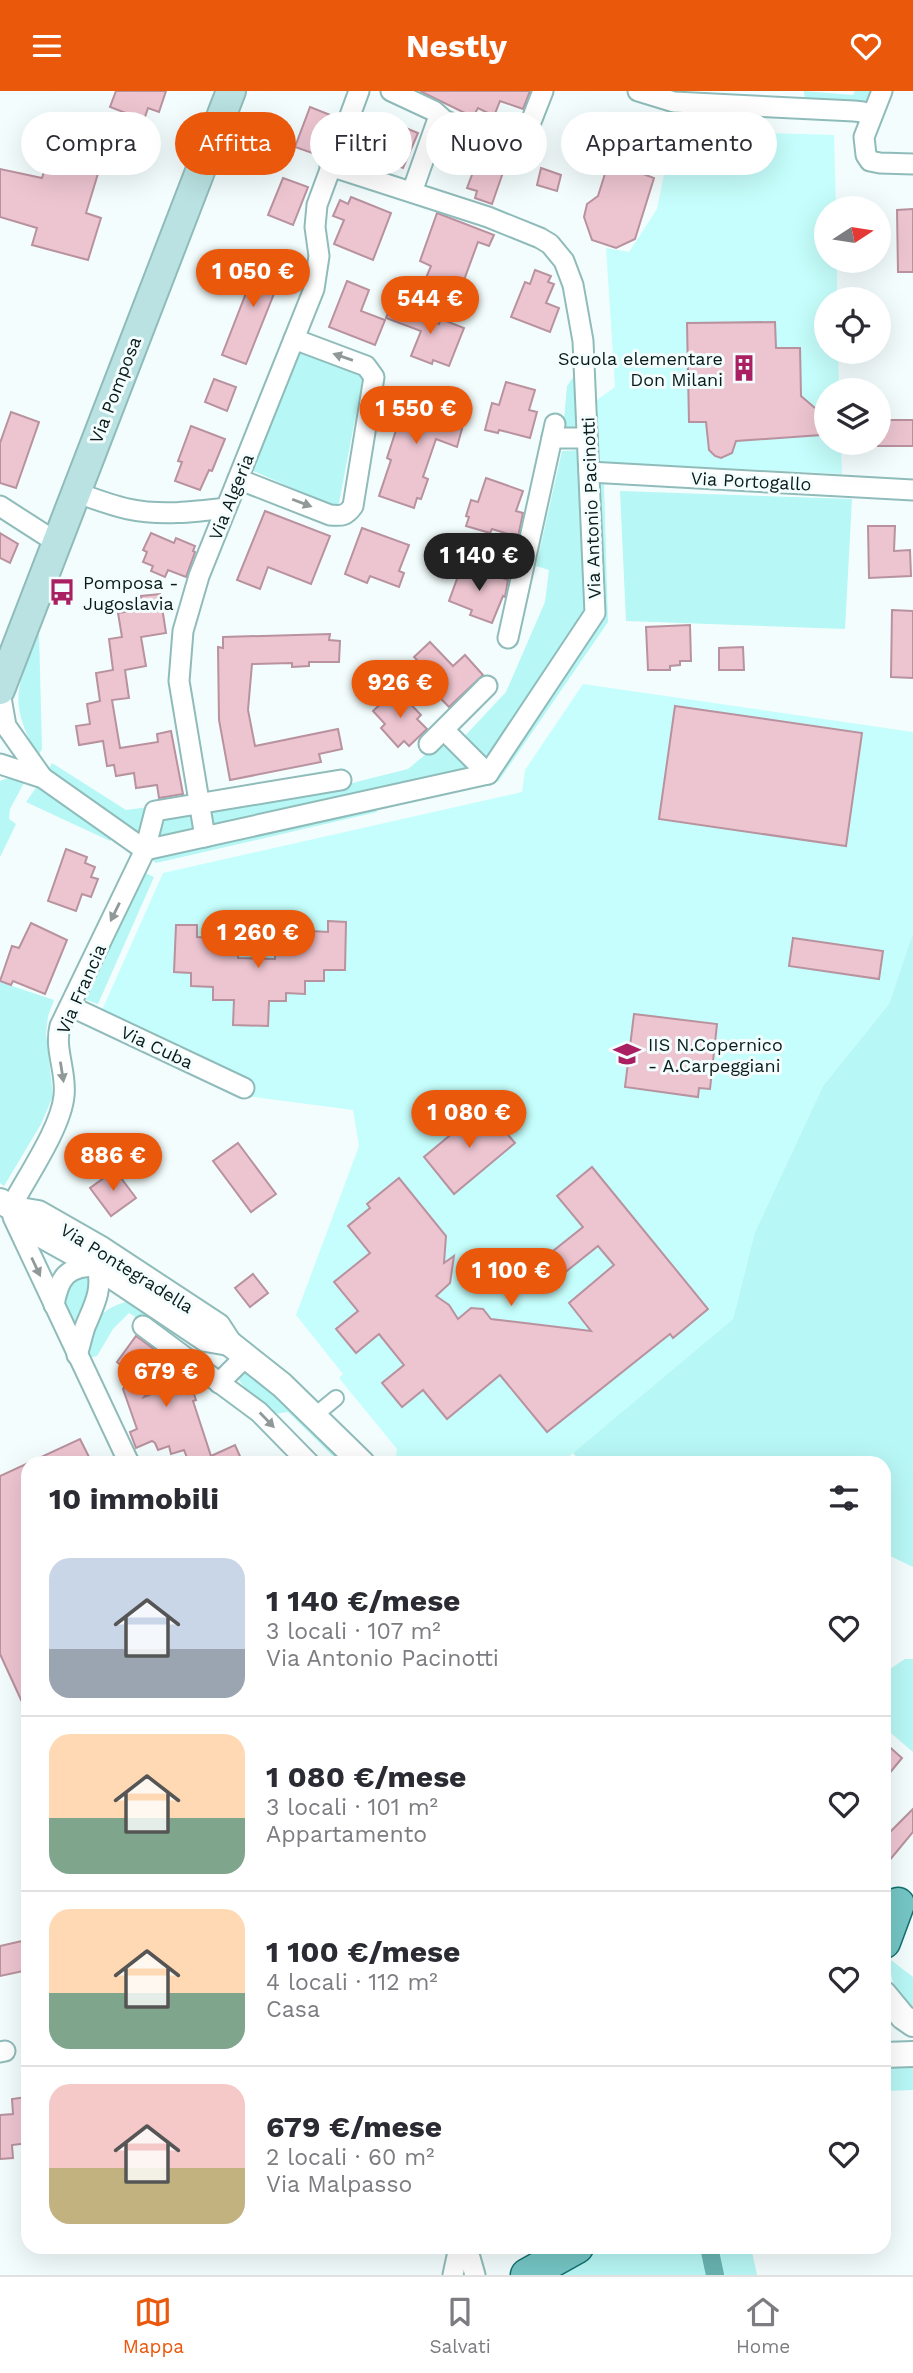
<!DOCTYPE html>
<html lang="it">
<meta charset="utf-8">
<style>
:root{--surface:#fff;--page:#f2f2f3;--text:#2b2b33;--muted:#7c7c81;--line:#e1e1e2;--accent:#ea580c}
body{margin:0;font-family:"Work Sans",sans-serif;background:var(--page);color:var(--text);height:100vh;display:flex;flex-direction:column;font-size:26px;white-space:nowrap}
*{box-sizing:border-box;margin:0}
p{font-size:23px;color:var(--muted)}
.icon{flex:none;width:38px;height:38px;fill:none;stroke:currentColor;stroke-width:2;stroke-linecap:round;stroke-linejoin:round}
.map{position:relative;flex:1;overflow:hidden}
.details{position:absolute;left:21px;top:1365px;width:870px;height:798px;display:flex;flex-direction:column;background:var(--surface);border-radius:21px;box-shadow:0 7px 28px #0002}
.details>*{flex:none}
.banner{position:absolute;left:21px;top:21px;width:872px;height:63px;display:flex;gap:14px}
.needle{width:46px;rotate:78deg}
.buttons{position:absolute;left:814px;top:105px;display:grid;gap:14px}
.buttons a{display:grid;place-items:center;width:77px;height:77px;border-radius:50%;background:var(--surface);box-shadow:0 7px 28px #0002;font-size:35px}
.price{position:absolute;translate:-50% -60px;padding:0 16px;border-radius:24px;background:var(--accent);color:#fff;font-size:23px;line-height:46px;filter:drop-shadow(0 2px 4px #0008)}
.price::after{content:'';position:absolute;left:50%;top:42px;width:21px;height:16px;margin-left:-10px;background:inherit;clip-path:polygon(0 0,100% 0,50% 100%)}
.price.active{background:#222;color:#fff}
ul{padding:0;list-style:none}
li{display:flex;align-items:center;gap:21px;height:175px;padding:0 28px}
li+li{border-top:2px solid var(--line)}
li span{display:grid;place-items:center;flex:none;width:196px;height:140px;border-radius:21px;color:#555}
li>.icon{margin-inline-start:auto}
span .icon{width:84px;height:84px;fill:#fffc;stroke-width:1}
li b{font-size:30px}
h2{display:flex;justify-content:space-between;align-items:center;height:84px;padding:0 28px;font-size:30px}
.pill{padding:0 24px;border-radius:32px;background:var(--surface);box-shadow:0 7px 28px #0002;font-size:24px;line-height:63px}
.pill.active{background:var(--accent);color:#fff}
header{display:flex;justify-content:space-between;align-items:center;height:91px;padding:0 28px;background:var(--accent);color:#fff;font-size:32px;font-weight:700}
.tab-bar{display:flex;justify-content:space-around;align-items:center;height:98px;border-top:2px solid var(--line);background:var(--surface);font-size:19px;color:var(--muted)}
.tab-bar a{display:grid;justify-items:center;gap:4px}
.tab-bar .active{color:var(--accent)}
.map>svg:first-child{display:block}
</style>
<header><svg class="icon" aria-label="menu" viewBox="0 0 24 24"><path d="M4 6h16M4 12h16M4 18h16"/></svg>Nestly<svg class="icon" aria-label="heart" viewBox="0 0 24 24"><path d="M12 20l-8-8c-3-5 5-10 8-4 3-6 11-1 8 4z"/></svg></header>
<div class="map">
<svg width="913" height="2184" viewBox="0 0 913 2184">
<rect width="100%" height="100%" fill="#f4fdfd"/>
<g fill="#c5fefc">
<path d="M673,39L834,44L836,117H826V170H837V208H826V261H838L839,299H826V352H841L842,383L599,371L597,309L615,296L606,157L629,161L657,118Z"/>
<path d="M583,593L913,641V842L889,913L823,995L755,1141L733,1228L561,1372H395L397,1358L339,1287L343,1283L296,1224L359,1055L353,1019L232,1003L95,935L163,782L522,701L525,679Z"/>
</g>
<g fill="#b7f7f5">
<path d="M804,0L853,4L855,0H875L868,10L858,12L805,10Z"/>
<path d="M301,259L364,281L338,417L251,379Z"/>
<path d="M579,278L581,340L563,339L567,295Z"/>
<path d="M584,359L587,522L486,670L462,648L506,601L545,511L549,479L536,475L562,360Z"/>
<path d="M604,393L608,531L498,691L491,684L599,526L594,394Z"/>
<path d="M620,400L852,408L845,538L626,530Z"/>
<path d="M39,542L42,658L38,665C8,609 16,598 39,542Z"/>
<path d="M444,648L479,681L210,741L207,718L348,693L408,678Z"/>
<path d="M52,672L126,719L148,716L139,749L47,681Z"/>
<path d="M11,686L26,688L10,718L9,728L16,733L0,766V690Z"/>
<path d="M40,691L114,744L110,750L26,711Z"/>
<path d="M374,712L377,721L156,772L150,768L154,760Z"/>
<path d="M195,721L198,742L154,752L160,726Z"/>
<path d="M143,781L154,786L98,913L84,908Z"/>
<path d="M913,842V1476L884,1462V1372H582L573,1362L733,1228L755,1141L823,995L889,913Z"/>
<path d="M0,891L54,909L48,925L46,942L53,1005L41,1033L4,1095L0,1092Z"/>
<path d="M87,1177C98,1200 78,1219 71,1240C61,1202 52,1200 87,1177Z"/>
<path d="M136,1209L152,1219L142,1230L129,1222L113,1238L97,1265L88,1267C87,1232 102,1214 136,1209Z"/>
<path d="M248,1277L348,1372H340L288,1321L269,1324L241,1292L236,1284Z"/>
<path d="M905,1568H913V1661L884,1636V1582Z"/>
<path d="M891,1869L913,1886V1921C897,1905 889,1892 891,1869Z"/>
<path d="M884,1972H913V1999L884,2000Z"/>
<path d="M602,2156H751L757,2184H557Z"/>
</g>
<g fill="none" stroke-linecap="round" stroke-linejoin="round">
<path stroke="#69b4b1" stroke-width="18" d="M709,2156L715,2184"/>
</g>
<g fill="#edc5d1" stroke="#b8929e" stroke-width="2">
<path d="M116,0H166L159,21L148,17L144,29L110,16Z"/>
<path d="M420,0H530L523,18L500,10L494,25L478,17L473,26Z"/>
<path d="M310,16L333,25L318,64L295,56Z"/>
<path d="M372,23L418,42L403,77L381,68L378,77L355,70Z"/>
<path d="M61,25L111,40L86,122L101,127L88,169L32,154L37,137L0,126V78L42,87Z"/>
<path d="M463,51L497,66L508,67L492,113L475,107L477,100L467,97L473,81L455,74Z"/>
<path d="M620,52L650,61L643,83L654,87L635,148L616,157L592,149L584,126L587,113L598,105L614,54L619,55Z"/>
<path d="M541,77L561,84L557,100L537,94Z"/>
<path d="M283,87L308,96L293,134L268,124Z"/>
<path d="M351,106L391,122L373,169L334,153L344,129L333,125L340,109L348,113Z"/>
<path d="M913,118V181H898L897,119Z"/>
<path d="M437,122L494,144L489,155L478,151L460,200L426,187L431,175L420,170Z"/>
<path d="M262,165L285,175L246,273L222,264L246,202L242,201L251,178L256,180Z"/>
<path d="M535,179L551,185L548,191L554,193L546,212L559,217L550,241L511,226L525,191L530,193Z"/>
<path d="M347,190L369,199L361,220L385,229L375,254L329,236Z"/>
<path d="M391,214L439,233L441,228L464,237L449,275L433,269L432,273L411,265L421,240L386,227Z"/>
<path d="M775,231L776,257H800L801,305L815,317H821V344L736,350L732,362L721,367L715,365L709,359L706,331H689L687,232Z"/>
<path d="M214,288L236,296L227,320L205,311Z"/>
<path d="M506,291L535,299L529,319L537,321L530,347L499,339L498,342L485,339L492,312L499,314Z"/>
<path d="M407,297L442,308L437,325L463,334L457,356L436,348L423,386L428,388L421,408L417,407L414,417L379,405L391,369L387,367L399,330L396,329Z"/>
<path d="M11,321L39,331L16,397L0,392V352Z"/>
<rect x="878" y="329" width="35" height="26"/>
<path d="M191,335L225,348L212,380L209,379L200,399L175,390L182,371L178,370Z"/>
<path d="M486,387L523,400L516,420L523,422L518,446L492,438L490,442L466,435L469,426L466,425L471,409L478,411Z"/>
<path d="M265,420L330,445L311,493L268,476L260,498L237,489Z"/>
<path d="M868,435H895L894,460L910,459L911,485L869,487Z"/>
<path d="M362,437L409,454L399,480L404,482L399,496L370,485L367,492L345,483Z"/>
<path d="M0,442L18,453L10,472L0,467Z"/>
<path d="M151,442L174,452L176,447L195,455L193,460L195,461L186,486L168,479L165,486L151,480L153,475L143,471L147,461L143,459Z"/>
<path d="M462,474L508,489L505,506L503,505L492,532L470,524L472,519L449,510Z"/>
<path d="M160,503L166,542L141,546L146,575L125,579L129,607L112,609L120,657L158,651L157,643L171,640L183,703L159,707L157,694L136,697L134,682L116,685L114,674L107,675L103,650L79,654L76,635L90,633L87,613L100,610L96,582L113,579L109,548L122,546L118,522L143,518L141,505Z"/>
<path d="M892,519L913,520V587L891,586Z"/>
<path d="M690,534L691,570H680V574L670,575V579H648L646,536Z"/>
<path d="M330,543L329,549L340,550L339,571H309V575L292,576V572L252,573L248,619L255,655L338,638L342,658L319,663L321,671L230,689L219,629L218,556L223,557V546Z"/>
<path d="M430,551L453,575L465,564L483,584L449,616L416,582L423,575L414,566Z"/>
<path d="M743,556L744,579H719V557Z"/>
<path d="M392,602L400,609L404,606L421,624L417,628L427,638L409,655L404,650L398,656L381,637L385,633L373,620Z"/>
<path d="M675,615L862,642L846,755L659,728Z"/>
<path d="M66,758L87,766L85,772L95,776L91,786L98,788L91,806L82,803L76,820L48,810Z"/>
<path d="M328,830L346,831L345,879H324V890H305V903L286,902V910H269L268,935L233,934L234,909H213V896L191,895V882L174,881L176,834H197V846L214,847V860L238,861V867L275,868V863H294V851L311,852V840L328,841Z"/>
<path d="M31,832L67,849L45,903L13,890L11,894L0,890L12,855L19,857Z"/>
<path d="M793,847L883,860L879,888L789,875Z"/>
<path d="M634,923L717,933L710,998L699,997L698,1006L625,996Z"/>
<path d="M484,1016L515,1052L454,1103L424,1066Z"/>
<path d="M132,1044L143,1057L123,1073L113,1059Z"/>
<path d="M238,1052L276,1103L251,1121L213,1070Z"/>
<path d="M592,1076L708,1218L673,1247L670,1243L547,1341L500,1284L447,1328L423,1299L402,1316L382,1292L404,1274L379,1243L356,1262L336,1238L358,1220L334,1191L370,1162L348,1135L370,1117L367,1113L399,1087L446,1145L444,1172L454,1165L450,1192L436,1205L449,1214L458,1228L471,1217L483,1218L491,1228L591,1240L569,1212L614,1174L598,1155L558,1187L543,1168L583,1136L557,1105Z"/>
<path d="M115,1079L136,1107L111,1125L90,1097Z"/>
<path d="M253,1183L268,1202L250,1216L235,1197Z"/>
<path d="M136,1245L170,1270L144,1306L189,1288L196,1309L193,1310L211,1365L235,1354L243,1372H189L184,1359L171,1363L169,1355L158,1359L155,1352L152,1350L136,1357L130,1341L137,1338L123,1298L133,1284L117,1271Z"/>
<path d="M80,1348L92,1372H28V1624L0,1563V1385Z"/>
<path d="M884,1651L902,1667L884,1689Z"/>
<path d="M913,1718V1741L884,1776V1747Z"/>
<path d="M22,1850L28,1879L0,1885V1855Z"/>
<path d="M27,2006L28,2052L12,2054L13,2067L0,2068V2024L13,2023L12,2008Z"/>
</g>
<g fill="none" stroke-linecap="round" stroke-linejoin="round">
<defs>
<path id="pedestrian" d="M314,1325L336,1307"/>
<g id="minor">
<path d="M391,0L434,20L444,29L502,55L514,54L525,46L543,0"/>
<path d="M638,0L674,11L854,20L863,21L870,27"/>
<path d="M882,0L864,46L866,64L870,70L880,72L913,73"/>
<path d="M412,101L439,25"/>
<path d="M552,347H587"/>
<path d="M589,381L913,399"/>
<path d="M238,388L330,424C342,425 346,425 353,415L374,286L366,275L294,248"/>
<path d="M75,401C92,407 110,414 128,418C160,425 194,421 226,417"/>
<path d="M0,415L56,451"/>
<path d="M508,547L555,333"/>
<path d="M0,601L6,635L42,686"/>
<path d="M444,639L488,683"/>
<path d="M429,653L487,595"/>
<path d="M0,673L43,687L145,759L488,683L595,522L583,250L573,194L564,170L550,153L540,147L488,126L330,75"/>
<path d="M205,746L179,590L183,540L199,485L314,198L319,165L315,136L317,114L359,0"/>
<path d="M70,915L244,997"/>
<path d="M11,1116C26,1087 61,1037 64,1005C67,981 54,959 60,935L145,759L155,720L341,689"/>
<path d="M13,1126L129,1372"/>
<path d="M54,1214C59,1186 67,1175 97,1175C103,1200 94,1214 85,1236C82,1245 80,1255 77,1264"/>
<path d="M143,1235L259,1321L309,1372"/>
<path d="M219,1292L245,1266"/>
<path d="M0,1961L5,1960"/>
<path d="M467,2156L475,2184"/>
<path d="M453,2184L459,2156"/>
</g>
<g id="tertiary">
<path d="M0,1110L14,1118L38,1122L101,1158L218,1235L229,1252L282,1294L362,1372"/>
<path d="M14,1118L25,1135L97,1175L206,1248L229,1252"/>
<path d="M884,1903L903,1926L913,1933"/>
<path d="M884,1964L913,1963"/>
</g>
<path id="secondary" d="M0,599L231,0"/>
<g id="primary">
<path d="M884,1851L898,1813"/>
<path d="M527,2184L577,2156"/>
</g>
</defs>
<use href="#pedestrian" stroke="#8fbcba" stroke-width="18"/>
<use href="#minor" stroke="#8fbcba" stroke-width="23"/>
<use href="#tertiary" stroke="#8fbcba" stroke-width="28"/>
<use href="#secondary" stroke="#8fbcba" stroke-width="32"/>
<use href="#primary" stroke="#137170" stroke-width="35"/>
<use href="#pedestrian" stroke="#fff" stroke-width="14"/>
<use href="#minor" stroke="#fff" stroke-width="19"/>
<use href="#tertiary" stroke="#fff" stroke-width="24"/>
<use href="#secondary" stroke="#bae2e2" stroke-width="28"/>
<use href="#primary" stroke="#75c6c5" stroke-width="32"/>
</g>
<defs><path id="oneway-solid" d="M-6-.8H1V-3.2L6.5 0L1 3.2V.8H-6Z" transform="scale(1.75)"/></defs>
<g fill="#909898">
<use href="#oneway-solid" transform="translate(343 266) rotate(-161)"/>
<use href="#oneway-solid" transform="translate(302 412) rotate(21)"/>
<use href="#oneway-solid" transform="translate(115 821) rotate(116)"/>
<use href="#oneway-solid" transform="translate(62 981) rotate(81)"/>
<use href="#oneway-solid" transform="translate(36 1176) rotate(65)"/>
<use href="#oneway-solid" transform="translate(267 1329) rotate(46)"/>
</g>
<defs>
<symbol id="building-bare" viewBox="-9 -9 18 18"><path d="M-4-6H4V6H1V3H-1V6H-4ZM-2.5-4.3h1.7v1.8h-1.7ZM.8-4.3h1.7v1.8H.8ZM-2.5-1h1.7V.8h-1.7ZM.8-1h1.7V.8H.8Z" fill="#aa1f61" stroke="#f4fdfd" stroke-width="2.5" paint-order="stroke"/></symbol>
<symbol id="bus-bare" viewBox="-9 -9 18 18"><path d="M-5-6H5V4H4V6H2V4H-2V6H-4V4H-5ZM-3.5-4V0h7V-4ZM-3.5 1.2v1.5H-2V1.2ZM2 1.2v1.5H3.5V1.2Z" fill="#aa1f61" stroke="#f4fdfd" stroke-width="2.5" paint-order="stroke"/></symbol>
<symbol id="school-bare" viewBox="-9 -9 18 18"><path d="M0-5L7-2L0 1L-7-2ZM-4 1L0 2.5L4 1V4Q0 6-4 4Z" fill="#aa1f61" stroke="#f4fdfd" stroke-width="2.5" paint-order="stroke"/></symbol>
</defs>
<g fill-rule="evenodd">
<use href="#building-bare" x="725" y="258" width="38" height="38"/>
<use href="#bus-bare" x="43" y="482" width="38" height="38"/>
<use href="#school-bare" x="608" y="944" width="38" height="38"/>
</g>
<g text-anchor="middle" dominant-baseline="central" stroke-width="6" stroke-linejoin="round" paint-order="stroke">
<g font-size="18" fill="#091b1a" stroke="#f4fdfd" text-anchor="start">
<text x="723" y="267" text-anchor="end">Scuola elementare<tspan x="723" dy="21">Don Milani</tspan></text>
<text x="83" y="491">Pomposa -<tspan x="83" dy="21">Jugoslavia</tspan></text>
<text x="648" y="953">IIS N.Copernico<tspan x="648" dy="21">- A.Carpeggiani</tspan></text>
</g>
<g font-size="18" fill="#091b1a" stroke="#f4fdfd">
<text transform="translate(115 299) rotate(-69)">Via Pomposa</text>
<text transform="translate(751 390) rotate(3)">Via Portogallo</text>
<text transform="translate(231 406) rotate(-68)">Via Algeria</text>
<text transform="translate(591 417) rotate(-92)">Via Antonio Pacinotti</text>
<text transform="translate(81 898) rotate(-66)">Via Francia</text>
<text transform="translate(157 956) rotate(25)">Via Cuba</text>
<text transform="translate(127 1177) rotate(32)">Via Pontegradella</text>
</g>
</g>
</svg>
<div class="buttons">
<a><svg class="needle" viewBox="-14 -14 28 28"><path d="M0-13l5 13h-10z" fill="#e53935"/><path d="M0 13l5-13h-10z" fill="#7c7c81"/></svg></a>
<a><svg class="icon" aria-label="locate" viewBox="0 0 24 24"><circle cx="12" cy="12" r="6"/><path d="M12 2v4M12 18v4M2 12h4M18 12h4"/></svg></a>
<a><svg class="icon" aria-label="layers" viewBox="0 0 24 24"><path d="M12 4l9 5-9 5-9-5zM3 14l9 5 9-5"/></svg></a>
</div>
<b class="price" style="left:253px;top:218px">1 050 €</b>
<b class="price" style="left:430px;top:245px">544 €</b>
<b class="price" style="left:416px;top:355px">1 550 €</b>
<b class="price active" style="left:479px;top:502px">1 140 €</b>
<b class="price" style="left:400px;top:629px">926 €</b>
<b class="price" style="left:258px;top:879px">1 260 €</b>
<b class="price" style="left:469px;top:1059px">1 080 €</b>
<b class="price" style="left:113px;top:1102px">886 €</b>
<b class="price" style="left:511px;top:1217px">1 100 €</b>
<b class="price" style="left:166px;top:1318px">679 €</b>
<div class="banner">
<a class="pill">Compra</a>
<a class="pill active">Affitta</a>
<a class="pill">Filtri</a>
<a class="pill">Nuovo</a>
<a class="pill">Appartamento</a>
</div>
<section class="details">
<h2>10 immobili<svg class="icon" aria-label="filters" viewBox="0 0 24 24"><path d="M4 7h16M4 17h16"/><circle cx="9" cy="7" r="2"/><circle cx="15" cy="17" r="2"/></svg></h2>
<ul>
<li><span style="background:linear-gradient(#c9d6e8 65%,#9aa5b1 0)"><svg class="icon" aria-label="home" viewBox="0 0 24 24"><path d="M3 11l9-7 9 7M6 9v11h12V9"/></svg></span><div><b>1 140 €/mese</b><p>3 locali · 107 m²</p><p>Via Antonio Pacinotti</p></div><svg class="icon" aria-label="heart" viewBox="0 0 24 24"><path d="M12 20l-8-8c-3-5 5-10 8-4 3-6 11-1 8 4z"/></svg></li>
<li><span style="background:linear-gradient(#ffd9b3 60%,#7fa58c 0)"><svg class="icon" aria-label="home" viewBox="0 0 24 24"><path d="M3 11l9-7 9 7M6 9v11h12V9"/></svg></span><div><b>1 080 €/mese</b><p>3 locali · 101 m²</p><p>Appartamento</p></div><svg class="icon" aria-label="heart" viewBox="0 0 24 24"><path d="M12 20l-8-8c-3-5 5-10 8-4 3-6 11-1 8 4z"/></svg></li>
<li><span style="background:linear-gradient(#ffd9b3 60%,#7fa58c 0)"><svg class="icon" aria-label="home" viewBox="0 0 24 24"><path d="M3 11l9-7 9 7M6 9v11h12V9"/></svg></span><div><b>1 100 €/mese</b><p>4 locali · 112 m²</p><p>Casa</p></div><svg class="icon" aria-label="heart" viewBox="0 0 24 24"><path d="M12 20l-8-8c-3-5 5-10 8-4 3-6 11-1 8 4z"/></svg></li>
<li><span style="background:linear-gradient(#f6c9c9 60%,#c2b280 0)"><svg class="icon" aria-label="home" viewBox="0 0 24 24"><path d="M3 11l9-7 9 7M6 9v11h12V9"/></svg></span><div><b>679 €/mese</b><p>2 locali · 60 m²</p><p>Via Malpasso</p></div><svg class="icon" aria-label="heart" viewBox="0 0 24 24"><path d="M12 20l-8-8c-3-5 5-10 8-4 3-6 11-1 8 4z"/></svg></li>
</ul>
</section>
</div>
<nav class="tab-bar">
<a class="active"><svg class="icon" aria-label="map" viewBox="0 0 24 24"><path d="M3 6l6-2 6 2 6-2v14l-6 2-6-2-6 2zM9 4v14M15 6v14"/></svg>Mappa</a>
<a><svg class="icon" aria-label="saved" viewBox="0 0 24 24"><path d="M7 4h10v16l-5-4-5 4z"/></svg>Salvati</a>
<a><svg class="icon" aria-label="home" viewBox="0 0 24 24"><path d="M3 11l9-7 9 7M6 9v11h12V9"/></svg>Home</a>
</nav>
